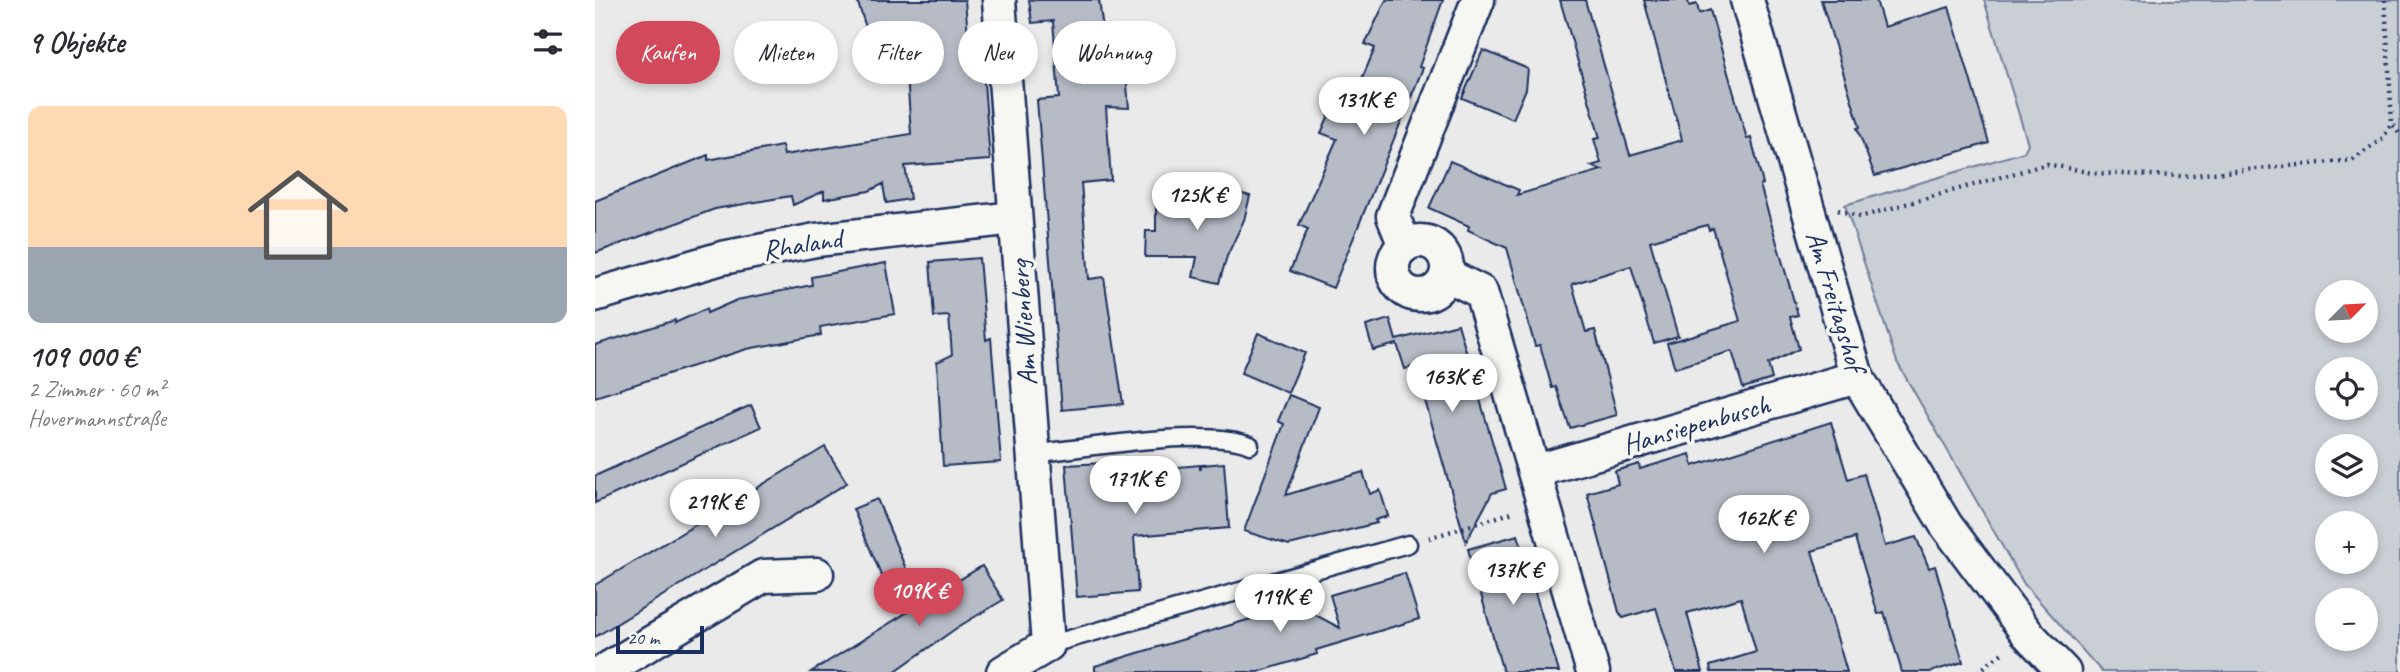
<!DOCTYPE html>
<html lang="de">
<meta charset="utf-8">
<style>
:root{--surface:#fff;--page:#f7f7f7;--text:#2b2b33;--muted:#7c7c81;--accent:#d1495b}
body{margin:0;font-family:Caveat,sans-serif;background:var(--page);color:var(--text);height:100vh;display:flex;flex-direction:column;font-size:26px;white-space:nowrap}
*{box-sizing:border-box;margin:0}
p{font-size:23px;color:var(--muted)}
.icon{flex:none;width:38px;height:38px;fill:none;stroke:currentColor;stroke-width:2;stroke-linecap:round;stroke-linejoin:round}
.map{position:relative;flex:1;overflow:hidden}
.side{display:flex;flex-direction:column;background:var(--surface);width:595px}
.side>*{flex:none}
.top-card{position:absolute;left:21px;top:21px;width:665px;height:63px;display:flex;gap:14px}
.needle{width:46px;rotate:66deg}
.buttons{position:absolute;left:1720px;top:280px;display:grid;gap:14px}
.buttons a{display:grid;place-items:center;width:63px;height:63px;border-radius:50%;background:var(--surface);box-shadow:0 4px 10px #0003;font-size:35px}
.scale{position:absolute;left:21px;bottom:18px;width:88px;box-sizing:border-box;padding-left:7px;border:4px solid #1b2f5e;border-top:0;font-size:19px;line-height:24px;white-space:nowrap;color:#1b2f5e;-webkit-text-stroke:5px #f6f6f2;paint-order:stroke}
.price{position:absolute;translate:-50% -60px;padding:0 16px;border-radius:24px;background:#fff;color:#222;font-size:23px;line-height:46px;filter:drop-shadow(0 2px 4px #0008)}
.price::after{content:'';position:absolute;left:50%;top:42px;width:21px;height:16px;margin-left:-10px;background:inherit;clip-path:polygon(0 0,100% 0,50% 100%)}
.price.selected{background:var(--accent);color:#fff}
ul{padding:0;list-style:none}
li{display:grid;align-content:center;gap:14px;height:371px;padding:0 28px}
li span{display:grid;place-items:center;height:217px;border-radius:14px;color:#555}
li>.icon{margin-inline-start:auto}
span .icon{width:126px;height:126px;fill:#fffc;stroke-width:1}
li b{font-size:30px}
h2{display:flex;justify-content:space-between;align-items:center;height:84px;padding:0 28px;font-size:30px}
.chip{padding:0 24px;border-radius:32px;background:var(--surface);box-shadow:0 4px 10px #0003;font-size:24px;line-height:63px}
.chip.selected{background:var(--accent);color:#fff}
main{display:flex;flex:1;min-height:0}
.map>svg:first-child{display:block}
</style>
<main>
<section class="side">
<h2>9 Objekte<svg class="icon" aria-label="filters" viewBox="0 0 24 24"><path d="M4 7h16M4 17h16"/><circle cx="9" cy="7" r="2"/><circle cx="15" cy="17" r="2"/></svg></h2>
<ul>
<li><span style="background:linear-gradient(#ffd9b3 65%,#9aa5b1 0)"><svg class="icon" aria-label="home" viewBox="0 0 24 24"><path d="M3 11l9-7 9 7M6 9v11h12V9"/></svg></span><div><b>109 000 €</b><p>2 Zimmer · 60 m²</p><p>Hovermannstraße</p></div></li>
</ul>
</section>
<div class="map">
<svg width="1805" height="672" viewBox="0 0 1805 672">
<rect width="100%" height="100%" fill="#e9eae9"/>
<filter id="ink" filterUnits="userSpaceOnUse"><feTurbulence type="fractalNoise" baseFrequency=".0143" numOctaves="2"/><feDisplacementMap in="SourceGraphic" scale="14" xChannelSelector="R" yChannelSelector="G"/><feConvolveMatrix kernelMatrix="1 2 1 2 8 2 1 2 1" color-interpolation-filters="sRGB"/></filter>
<g filter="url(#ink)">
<path fill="#caced5" stroke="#727e9a" stroke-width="2" fill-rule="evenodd" d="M1389,0H1805V672H1507L1429,584L1302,362L1250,205L1429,152L1433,144ZM1732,292H1771V331H1732ZM1732,369H1771V408H1732ZM1771,446V485H1732V446ZM1732,523H1771V562H1732ZM1732,600H1771V639H1732Z"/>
<g fill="#b6bbc6" stroke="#1b2f5e" stroke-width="2">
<path d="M262,0H370L375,58L387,57L395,160L310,166L315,199L291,203L288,184L274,191L229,199V191L198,205L196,196L120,209L0,253V201L113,155V160L187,146L189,155L316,134L310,45L280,55Z"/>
<path d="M434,0H504L508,30L527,29L534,108L511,107L516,180L486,183L494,279L509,277L528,404L467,410L442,100L464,98L458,21L437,23Z"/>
<path d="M791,0H848L824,67L828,68L738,288L695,271L713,229L704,225L742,139L726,133L738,106L753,112L780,48L770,44Z"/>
<path d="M965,0H990L1035,155L1087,140L1049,0H1093L1094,6L1102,4L1104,14L1115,10L1152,139L1156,138L1168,184L1165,185L1203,315L1195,317L1204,349L1173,364L1177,379L1148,388L1137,351L1080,368L1072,343L1145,321L1118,228L1114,230L1112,225L1055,241L1083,336L1059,343L1036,266L977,284L991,332L1000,330L1022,415L975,428L961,387L957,388L945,345L940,346L912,248L873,230L874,226L834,208L855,161L924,190L922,195L1007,170L996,166L1006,163L999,139L1005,138Z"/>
<path d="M1226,0H1281L1289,27L1354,7L1394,143L1280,176L1262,128L1265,127Z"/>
<path d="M888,50L933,69L931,89L918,119L867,98Z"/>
<path d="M633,190L655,196L649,220L632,256L624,283L598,277L602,257H550L551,231H561V192H585V205L625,214Z"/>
<path d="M384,258L391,340L396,338L406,462L348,466L342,362L357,355L354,316L339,317L335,262Z"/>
<path d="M291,263L300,314L225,327L226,335L152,349L0,397V345L80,320V323L111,309L112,313L142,300L217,285L216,277Z"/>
<path d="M795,319L801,340L863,324L911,489L897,493L871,542L820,366L810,369L802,344L778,350L771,326Z"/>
<path d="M663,333L710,353L693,393L646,373Z"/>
<path d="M694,395L724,407L691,495L768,472L775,494L785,490L793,516L780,520L782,523L694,545L649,531L689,424L683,421Z"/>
<path d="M156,405L166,427L0,503V476Z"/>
<path d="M1236,422L1253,479L1269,474L1290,546L1321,537L1334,568L1340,566L1368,662L1335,672H1307L1289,612L1283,614L1260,538L1217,551L1252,672H1116L1115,666L1161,652L1146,598L1092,613L1108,672H1081L1061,608L1028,618L1024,612L992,493L1023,484L1020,471L1044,464L1045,469L1095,454L1098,466Z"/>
<path d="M230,447L252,483L0,637V585Z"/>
<path d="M547,461L549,470L605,465V470L607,465L629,463L634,528L539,536L543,592L482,597L471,465Z"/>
<path d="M282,499L311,569L288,579L258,509Z"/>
<path d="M923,535L927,548H931L939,575L935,576L964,672H908L873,549Z"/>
<path d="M387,566L408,600L363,627L299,672H216Z"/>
<path d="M810,573L824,619L721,650L722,654L663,672H500V666L702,605L745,628L735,595Z"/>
</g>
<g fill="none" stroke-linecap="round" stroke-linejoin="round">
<defs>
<g id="lane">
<path d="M438,454C489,448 612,427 655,445"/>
<path d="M453,645L813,544"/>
</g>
<g id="street">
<path d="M404,0L453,645L408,672"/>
<path d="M1152,0L1262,377L1351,525L1432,633L1469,672"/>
<circle cx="825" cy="268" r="27"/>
<path d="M810,246L798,216L883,0"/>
<path d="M852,275L886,292L998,672"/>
<path d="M0,295L127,258L221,240L420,218"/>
<path d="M941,471L1262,377"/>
<path d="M7,672L168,576L222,574"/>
</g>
</defs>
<use href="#lane" stroke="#1b2f5e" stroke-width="21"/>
<use href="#street" stroke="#1b2f5e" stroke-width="37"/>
<g stroke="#1b2f5e" stroke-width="4.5" stroke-dasharray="2 5" stroke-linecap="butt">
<path d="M1790,0L1797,123L1805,135"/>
<path d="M1243,210L1265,217L1452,164L1497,173L1586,176L1758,160L1788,138L1797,123"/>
<path d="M834,538L919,512"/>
<path d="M1383,672L1410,651"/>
</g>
<use href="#lane" stroke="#f6f6f2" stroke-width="16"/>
<use href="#street" stroke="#f6f6f2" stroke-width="32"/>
</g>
</g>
<g text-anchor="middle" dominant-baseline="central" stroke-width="7" stroke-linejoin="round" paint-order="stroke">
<g font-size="28" fill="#1b2f5e" stroke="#f6f6f2">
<text transform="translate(207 244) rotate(-9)">Rhaland</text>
<text transform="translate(1241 301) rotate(73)">Am Freitagshof</text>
<text transform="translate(428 323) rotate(-94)">Am Wienberg</text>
<text transform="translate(1101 424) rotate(-16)">Hansiepenbusch</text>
</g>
</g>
</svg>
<div class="buttons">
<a><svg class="needle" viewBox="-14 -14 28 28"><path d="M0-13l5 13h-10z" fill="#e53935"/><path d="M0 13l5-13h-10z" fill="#7c7c81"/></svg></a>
<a><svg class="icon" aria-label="locate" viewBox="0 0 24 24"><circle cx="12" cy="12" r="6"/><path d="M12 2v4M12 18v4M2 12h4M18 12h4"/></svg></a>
<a><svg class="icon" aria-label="layers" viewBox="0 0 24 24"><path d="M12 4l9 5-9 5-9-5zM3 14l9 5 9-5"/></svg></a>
<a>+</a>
<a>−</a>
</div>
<div class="scale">20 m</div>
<b class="price" style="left:769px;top:137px">131K €</b>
<b class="price" style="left:602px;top:232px">125K €</b>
<b class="price" style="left:857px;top:414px">163K €</b>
<b class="price" style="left:540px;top:516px">171K €</b>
<b class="price" style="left:120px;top:539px">219K €</b>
<b class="price" style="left:1169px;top:555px">162K €</b>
<b class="price" style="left:918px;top:607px">137K €</b>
<b class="price selected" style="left:324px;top:628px">109K €</b>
<b class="price" style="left:685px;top:634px">119K €</b>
<div class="top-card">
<a class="chip selected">Kaufen</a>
<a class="chip">Mieten</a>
<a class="chip">Filter</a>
<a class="chip">Neu</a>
<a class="chip">Wohnung</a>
</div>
</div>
</main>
